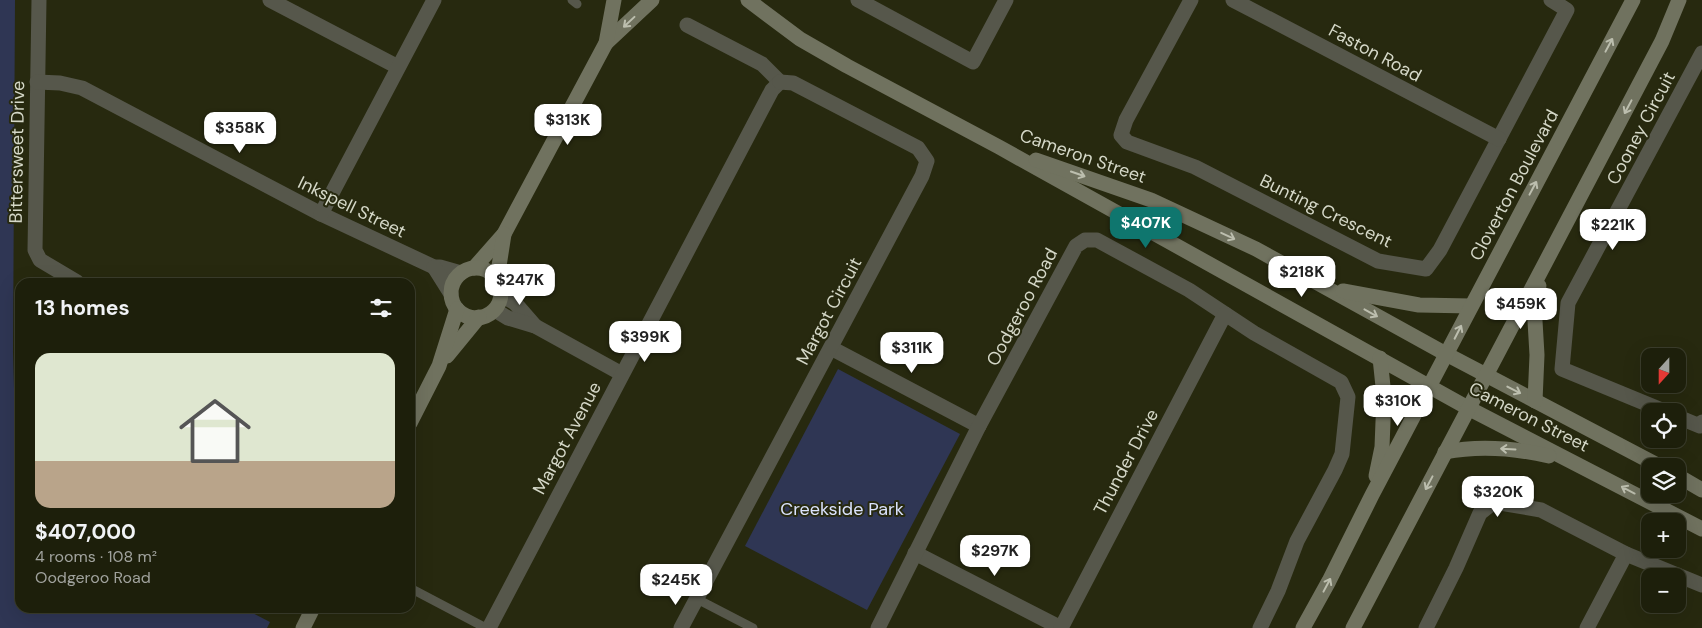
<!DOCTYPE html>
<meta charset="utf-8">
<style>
:root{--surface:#1d1f0b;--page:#2a2c19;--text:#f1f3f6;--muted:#a0a29d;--line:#3b3d2c;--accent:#0f766e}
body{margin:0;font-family:"DM Sans",sans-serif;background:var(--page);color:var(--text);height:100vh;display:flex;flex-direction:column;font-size:19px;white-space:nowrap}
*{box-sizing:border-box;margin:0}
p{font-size:16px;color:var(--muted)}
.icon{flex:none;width:28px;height:28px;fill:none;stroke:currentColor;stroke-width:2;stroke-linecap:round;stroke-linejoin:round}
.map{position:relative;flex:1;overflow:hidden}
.side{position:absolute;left:15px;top:278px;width:400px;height:335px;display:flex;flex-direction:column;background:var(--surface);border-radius:15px;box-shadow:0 5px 20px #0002,0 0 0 1px var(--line)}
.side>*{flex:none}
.needle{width:32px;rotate:201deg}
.buttons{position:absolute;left:1641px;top:348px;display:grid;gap:10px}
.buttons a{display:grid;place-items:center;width:45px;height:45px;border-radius:10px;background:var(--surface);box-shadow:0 5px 20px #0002,0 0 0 1px var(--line);font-size:25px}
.price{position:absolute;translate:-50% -42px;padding:0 11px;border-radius:10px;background:#fff;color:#222;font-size:16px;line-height:32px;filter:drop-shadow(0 1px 2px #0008)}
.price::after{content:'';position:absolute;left:50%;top:30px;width:15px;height:11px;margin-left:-8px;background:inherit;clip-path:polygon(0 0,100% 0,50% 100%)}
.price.active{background:var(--accent);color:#fff}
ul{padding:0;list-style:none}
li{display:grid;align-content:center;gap:10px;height:265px;padding:0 20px}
li span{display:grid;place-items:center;height:155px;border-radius:15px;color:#555}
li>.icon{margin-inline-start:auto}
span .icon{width:90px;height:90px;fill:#fffc;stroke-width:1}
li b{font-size:21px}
h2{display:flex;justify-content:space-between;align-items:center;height:60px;padding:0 20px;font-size:21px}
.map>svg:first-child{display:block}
</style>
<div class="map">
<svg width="1702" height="628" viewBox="0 0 1702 628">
<rect width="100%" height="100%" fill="#27290f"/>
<g fill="#2f3654">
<path d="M0,0H15L13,352L14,388L20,422V608H243L270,622L267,628H0Z"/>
<path d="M838,369L960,434L867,610L745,546Z"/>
</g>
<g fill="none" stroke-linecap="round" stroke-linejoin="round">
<g stroke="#56574b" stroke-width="9">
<path d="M572,0L577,4"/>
<path d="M410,588L486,628"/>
<path d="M697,599L753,628"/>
</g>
<g stroke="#56574b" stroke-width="15">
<path d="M39,0L35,250L40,260L77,282"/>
<path d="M270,0L398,67"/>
<path d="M858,0L973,62L1006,0"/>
<path d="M1191,0L1126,120L1121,135L1127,142L1195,167L1378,261L1426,269L1440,250L1567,10L1551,0"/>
<path d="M1233,0L1499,139"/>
<path d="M687,25L762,64L780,82"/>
<path d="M37,82L60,83L82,88L321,214L434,267H440L461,273"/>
<path d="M321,214L434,0"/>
<path d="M434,267L451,294"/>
<path d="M501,295L515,303L535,326"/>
<path d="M495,310L508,318L535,326L622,374"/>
<path d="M831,348L979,426"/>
<path d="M1664,411L1562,369L1568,303L1702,53"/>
<path d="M1678,417L1700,426L1702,422"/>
<path d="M915,553L1061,628"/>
<path d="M489,628L772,90L780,82"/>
<path d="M681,628L922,176L927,161L918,148L793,83L780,82"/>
<path d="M878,628L979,426L1076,246L1085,240H1097L1189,290L1254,333L1341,382L1348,397L1342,454L1335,470L1297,541L1278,591L1260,628"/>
<path d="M1061,628L1225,314"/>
<path d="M1426,628L1456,568L1480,513L1494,502L1541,510L1626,554L1702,585"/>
<path d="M1587,628L1626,554"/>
</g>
<g stroke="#70725f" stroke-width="15">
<path d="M748,0L800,39L847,66L999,147L1468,408L1702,529"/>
<path d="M606,43L652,0"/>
<path d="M1036,160L1151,200L1256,249L1446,354L1659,466"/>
<path d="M474,268L504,234L606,43L614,0"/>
<circle cx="476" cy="293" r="25"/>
<path d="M497,279L504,234"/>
<path d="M1343,291L1419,305L1471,306"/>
<path d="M447,356L479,317"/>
<path d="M1535,401L1537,355L1534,304L1539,286"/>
<path d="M410,423L439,366L457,309"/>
<path d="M1445,452C1481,445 1514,448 1549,456"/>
<path d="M1376,476L1382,447L1384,396L1380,358"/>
<path d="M1678,476L1702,490"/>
<path d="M303,628L313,608"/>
<path d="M1303,628L1329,581L1372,495L1633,0"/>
<path d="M1353,628L1662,41L1679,0"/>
</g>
</g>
<defs><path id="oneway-shaft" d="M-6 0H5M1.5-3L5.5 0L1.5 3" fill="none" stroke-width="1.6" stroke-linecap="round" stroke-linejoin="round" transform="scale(1.25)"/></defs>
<g stroke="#bcbeae">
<use href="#oneway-shaft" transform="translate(629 22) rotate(137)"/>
<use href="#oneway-shaft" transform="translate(1609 45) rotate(-62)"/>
<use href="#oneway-shaft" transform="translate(1628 107) rotate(118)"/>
<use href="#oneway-shaft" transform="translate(1078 174) rotate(19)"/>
<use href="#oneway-shaft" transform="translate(1533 188) rotate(-62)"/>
<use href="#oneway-shaft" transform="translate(1228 236) rotate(25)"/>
<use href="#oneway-shaft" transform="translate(1371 313) rotate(29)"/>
<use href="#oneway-shaft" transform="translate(1458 332) rotate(-63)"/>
<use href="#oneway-shaft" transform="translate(1514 390) rotate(27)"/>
<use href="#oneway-shaft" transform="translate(1508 449) rotate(-177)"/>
<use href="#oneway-shaft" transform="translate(1429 483) rotate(118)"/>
<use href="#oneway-shaft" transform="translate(1628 490) rotate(-152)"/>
<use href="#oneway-shaft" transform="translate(1327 585) rotate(-62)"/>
</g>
<g text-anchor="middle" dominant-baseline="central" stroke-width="4" stroke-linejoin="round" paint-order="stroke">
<g font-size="18" fill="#d5d8c8" stroke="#27290f">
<text transform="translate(1375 53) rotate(28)">Faston Road</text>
<text transform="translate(1641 128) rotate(-62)">Cooney Circuit</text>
<text transform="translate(17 152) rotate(-89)">Bittersweet Drive</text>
<text transform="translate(1083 156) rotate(19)">Cameron Street</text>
<text transform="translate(1514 185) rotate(-62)">Cloverton Boulevard</text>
<text transform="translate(352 207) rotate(26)">Inkspell Street</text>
<text transform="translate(1326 211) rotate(26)">Bunting Crescent</text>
<text transform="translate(1022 307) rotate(-62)">Oodgeroo Road</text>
<text transform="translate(829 311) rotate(-62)">Margot Circuit</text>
<text transform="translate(1529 417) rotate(27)">Cameron Street</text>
<text transform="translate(567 438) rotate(-62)">Margot Avenue</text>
<text transform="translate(1126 462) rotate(-62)">Thunder Drive</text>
</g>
<g font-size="18" fill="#dbe3fe" stroke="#27290f">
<text x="842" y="509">Creekside Park</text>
</g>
</g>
</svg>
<div class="buttons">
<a><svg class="needle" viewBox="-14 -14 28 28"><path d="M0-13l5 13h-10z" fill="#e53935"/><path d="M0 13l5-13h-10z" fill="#a0a29d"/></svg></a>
<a><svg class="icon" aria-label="locate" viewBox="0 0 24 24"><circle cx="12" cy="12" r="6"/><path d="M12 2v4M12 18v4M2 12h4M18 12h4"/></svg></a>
<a><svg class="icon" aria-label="layers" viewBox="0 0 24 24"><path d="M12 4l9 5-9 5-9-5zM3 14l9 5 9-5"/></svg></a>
<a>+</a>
<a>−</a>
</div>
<b class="price" style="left:568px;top:146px">$313K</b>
<b class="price" style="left:240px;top:154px">$358K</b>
<b class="price active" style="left:1146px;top:249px">$407K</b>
<b class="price" style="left:1613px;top:251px">$221K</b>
<b class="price" style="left:1302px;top:298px">$218K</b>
<b class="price" style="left:520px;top:306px">$247K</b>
<b class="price" style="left:1521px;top:330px">$459K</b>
<b class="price" style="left:645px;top:363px">$399K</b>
<b class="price" style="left:912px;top:374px">$311K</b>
<b class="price" style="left:1398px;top:427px">$310K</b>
<b class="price" style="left:1498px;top:518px">$320K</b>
<b class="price" style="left:995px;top:577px">$297K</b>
<b class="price" style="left:676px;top:606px">$245K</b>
<section class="side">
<h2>13 homes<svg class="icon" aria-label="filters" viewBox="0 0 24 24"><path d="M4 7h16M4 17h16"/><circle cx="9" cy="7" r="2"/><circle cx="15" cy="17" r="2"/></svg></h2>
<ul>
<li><span style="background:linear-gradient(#dfe7d0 70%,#b9a48a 0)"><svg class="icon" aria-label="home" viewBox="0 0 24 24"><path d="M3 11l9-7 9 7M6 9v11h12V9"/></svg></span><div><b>$407,000</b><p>4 rooms · 108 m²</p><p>Oodgeroo Road</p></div></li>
</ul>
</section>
</div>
